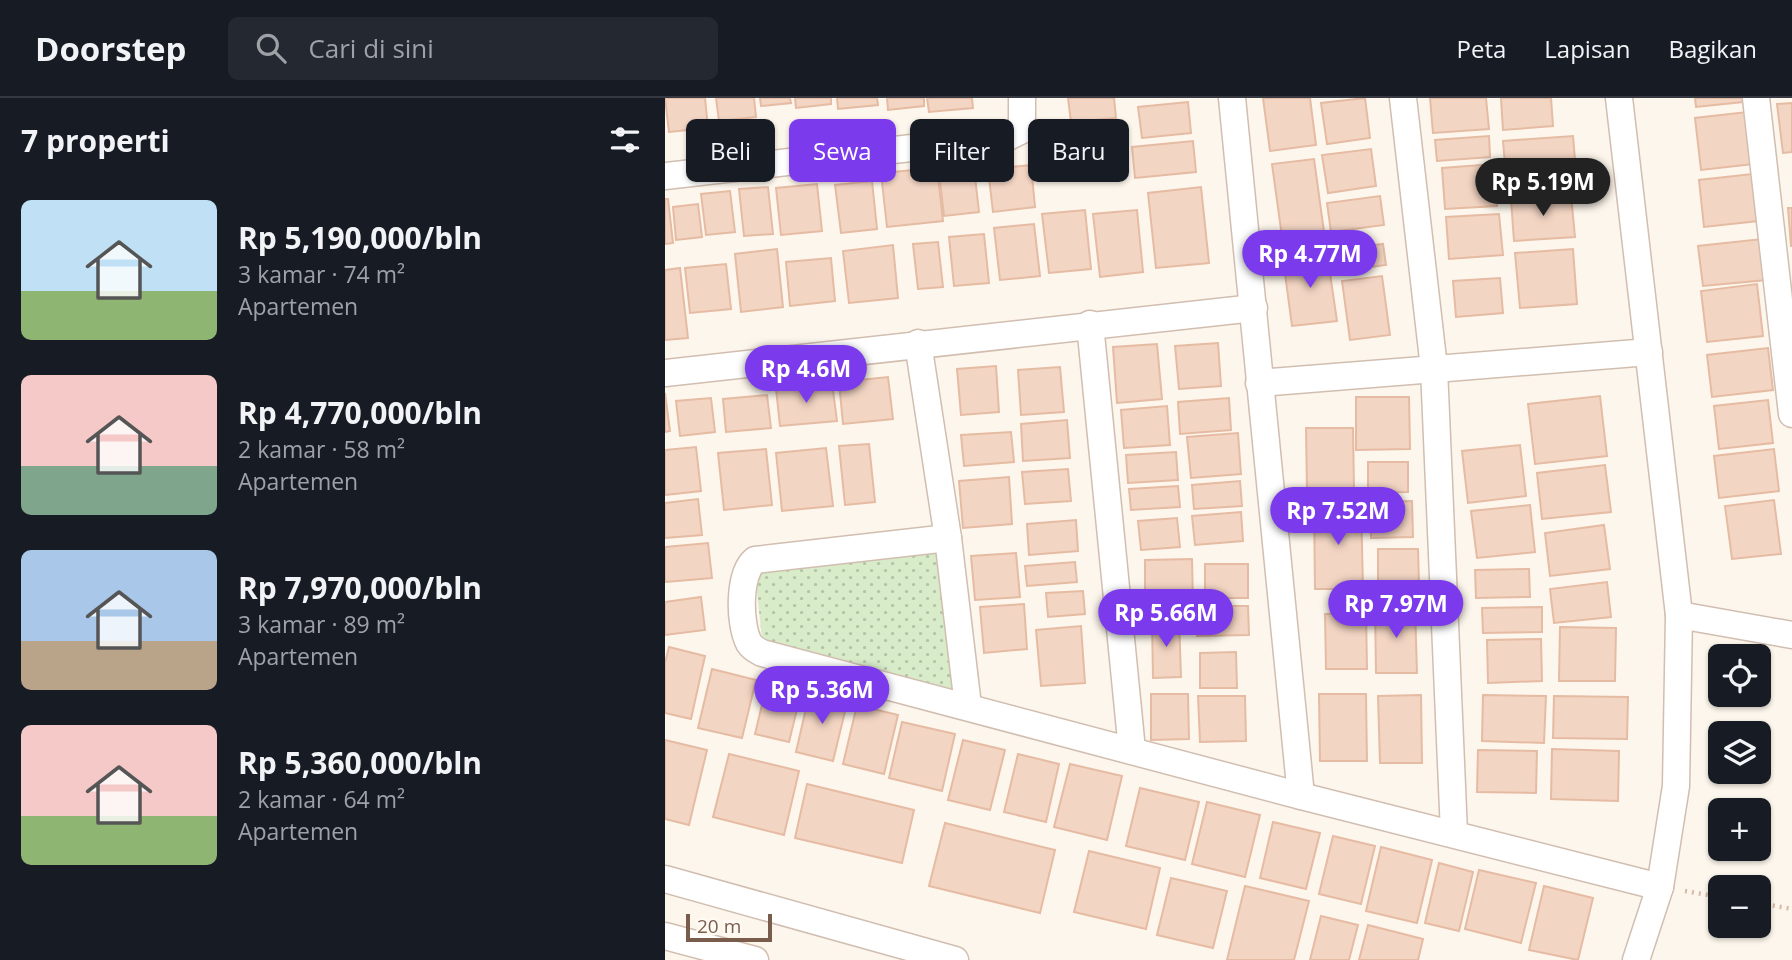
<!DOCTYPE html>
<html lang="id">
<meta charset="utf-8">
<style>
:root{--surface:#171b24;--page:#242831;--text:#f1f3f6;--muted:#9ea1a6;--line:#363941;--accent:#7c3aed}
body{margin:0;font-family:"Open Sans",sans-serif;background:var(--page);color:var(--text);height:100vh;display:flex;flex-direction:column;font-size:26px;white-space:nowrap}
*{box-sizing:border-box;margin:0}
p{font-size:23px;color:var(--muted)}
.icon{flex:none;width:38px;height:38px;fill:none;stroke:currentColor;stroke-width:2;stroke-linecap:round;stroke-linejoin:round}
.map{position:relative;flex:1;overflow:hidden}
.panel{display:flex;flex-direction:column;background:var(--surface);width:665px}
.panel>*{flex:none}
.guide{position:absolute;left:21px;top:21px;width:665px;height:63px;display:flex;gap:14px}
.buttons{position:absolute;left:1043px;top:546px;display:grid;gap:14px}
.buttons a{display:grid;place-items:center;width:63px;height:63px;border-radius:10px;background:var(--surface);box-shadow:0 2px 5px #0004;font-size:35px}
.scale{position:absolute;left:21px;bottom:18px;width:86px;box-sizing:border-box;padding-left:7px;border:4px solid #7a5c4d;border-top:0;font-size:19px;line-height:24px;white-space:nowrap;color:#7a5c4d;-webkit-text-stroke:5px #fffaf3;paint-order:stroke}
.price{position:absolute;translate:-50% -60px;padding:0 16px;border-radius:24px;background:var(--accent);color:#fff;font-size:23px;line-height:46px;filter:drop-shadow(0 2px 4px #0008)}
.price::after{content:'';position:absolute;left:50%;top:42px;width:21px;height:16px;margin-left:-10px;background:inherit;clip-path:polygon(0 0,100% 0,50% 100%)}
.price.on{background:#222;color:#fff}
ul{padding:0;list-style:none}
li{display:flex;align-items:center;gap:21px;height:175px;padding:0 21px}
li span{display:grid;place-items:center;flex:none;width:196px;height:140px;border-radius:10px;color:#555}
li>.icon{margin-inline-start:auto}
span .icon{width:84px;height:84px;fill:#fffc;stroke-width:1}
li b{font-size:30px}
h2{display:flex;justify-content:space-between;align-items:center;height:84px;padding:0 21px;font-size:30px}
.pill{padding:0 24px;border-radius:10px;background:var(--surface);box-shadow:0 2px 5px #0004;font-size:24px;line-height:63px}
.pill.on{background:var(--accent);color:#fff}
header{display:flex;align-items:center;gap:42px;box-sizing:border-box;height:98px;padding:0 35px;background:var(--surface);border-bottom:2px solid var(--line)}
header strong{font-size:33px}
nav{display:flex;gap:38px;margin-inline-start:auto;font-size:24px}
.search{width:490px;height:63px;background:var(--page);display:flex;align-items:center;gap:18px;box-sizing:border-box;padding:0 24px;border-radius:10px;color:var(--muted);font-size:26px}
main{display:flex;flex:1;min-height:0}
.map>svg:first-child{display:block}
</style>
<header>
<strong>Doorstep</strong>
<div class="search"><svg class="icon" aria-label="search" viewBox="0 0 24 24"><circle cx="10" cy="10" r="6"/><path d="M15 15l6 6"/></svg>Cari di sini</div>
<nav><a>Peta</a><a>Lapisan</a><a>Bagikan</a></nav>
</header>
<main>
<section class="panel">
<h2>7 properti<svg class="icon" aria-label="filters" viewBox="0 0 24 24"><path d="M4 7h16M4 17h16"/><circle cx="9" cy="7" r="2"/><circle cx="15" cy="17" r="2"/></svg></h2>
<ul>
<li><span style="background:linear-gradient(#bfe0f5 65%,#8fb573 0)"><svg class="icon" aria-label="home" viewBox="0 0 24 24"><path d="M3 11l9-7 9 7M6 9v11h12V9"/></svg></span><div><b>Rp 5,190,000/bln</b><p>3 kamar · 74 m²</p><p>Apartemen</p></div></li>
<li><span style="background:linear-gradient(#f6c9c9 65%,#7fa58c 0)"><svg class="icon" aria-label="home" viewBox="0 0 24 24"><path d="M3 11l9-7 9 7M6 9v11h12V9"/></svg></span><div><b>Rp 4,770,000/bln</b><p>2 kamar · 58 m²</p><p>Apartemen</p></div></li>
<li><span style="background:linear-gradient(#a9c7e8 65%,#b9a48a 0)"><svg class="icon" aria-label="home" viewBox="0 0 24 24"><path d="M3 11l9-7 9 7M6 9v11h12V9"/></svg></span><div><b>Rp 7,970,000/bln</b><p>3 kamar · 89 m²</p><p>Apartemen</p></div></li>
<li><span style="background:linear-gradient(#f6c9c9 65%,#8fb573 0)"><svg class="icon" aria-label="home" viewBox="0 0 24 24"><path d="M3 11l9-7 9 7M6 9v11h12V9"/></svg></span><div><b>Rp 5,360,000/bln</b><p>2 kamar · 64 m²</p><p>Apartemen</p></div></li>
</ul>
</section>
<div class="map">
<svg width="1127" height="862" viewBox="0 0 1127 862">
<defs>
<pattern id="park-dots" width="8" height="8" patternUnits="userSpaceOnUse" patternTransform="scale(1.75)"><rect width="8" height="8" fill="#d8ecc9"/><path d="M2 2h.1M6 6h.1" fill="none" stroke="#b4c2a5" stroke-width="1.8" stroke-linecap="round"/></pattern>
</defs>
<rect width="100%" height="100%" fill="#fdf6ec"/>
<path fill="url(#park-dots)" d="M278,442L302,608L98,550L89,466Z"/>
<g fill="#f3d5c3" stroke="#e6bba3" stroke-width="2">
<path d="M0,0H40L43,30L4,34Z"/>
<path d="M51,0H89L91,19L54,23Z"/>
<path d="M95,0H125L126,5L96,8Z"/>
<path d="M130,0H166V6L131,10Z"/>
<path d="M172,0H212L213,7L173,11Z"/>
<path d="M222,0H259V8L223,12Z"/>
<path d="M262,0H307L308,10L264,14Z"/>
<path d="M403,0H449L451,20L406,24Z"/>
<path d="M598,0H645L651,47L605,53Z"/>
<path d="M700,0L705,40L662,46L656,5Z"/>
<path d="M765,0H821L824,31L768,35Z"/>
<path d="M836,0H886L888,28L838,32Z"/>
<path d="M1030,0H1078V4L1031,9Z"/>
<path d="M523,4L526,35L477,40L473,9Z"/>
<path d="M1127,5V54L1118,55L1112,6Z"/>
<path d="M1082,14L1088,66L1036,72L1030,20Z"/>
<path d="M448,23L454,72L414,76L409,27Z"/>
<path d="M824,38L825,59L772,63L770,42Z"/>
<path d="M908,38L912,86L842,91L838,43Z"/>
<path d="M528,43L531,74L470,80L467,49Z"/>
<path d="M706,51L711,88L663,95L657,57Z"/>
<path d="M649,61L659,134L617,139L607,66Z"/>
<path d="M829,66L832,108L780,111L777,70Z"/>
<path d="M366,67L370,109L328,114L323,71Z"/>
<path d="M272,70L278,123L222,129L216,75Z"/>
<path d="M309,70L314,114L279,118L274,74Z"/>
<path d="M1087,76L1093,123L1039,129L1034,82Z"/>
<path d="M207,83L212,131L176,135L170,87Z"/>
<path d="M152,86L157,133L116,137L111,90Z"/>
<path d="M103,89L108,136L79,138L74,91Z"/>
<path d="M536,89L544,165L491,170L483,95Z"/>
<path d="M65,93L70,134L41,137L36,96Z"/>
<path d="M906,97L910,139L849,143L846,102Z"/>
<path d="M715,98L719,127L666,134L662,105Z"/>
<path d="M0,101H3L8,145L0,146Z"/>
<path d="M33,106L37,139L11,142L8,109Z"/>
<path d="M1123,110H1127V148H1126Z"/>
<path d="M420,112L426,171L384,175L377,116Z"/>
<path d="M472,112L478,174L435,179L428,116Z"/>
<path d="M834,116L838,157L784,161L781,119Z"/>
<path d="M369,126L375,178L335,182L329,130Z"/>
<path d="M319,136L324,185L289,188L284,139Z"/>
<path d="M1097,141L1102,182L1038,188L1033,148Z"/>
<path d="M273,144L278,189L253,191L248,146Z"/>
<path d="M718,146L721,167L677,173L674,152Z"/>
<path d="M228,147L233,200L184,205L178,153Z"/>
<path d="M112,151L118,209L76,214L70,156Z"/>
<path d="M908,151L912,206L855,210L850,155Z"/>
<path d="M662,155L672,223L627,228L618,161Z"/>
<path d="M166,160L170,203L125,208L121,164Z"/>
<path d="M61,166L66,211L25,215L20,170Z"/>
<path d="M15,170L23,240L0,242V172Z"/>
<path d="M717,178L725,237L685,242L677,183Z"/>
<path d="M835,180L838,215L791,219L788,183Z"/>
<path d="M1092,186L1098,238L1042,244L1036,193Z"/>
<path d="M553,245L556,288L514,291L510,248Z"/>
<path d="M492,246L497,301L452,305L448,249Z"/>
<path d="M1103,250L1108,292L1047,299L1042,257Z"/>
<path d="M331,268L334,314L296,317L292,271Z"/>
<path d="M395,269L399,314L356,317L353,272Z"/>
<path d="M223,279L228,321L178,326L174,284Z"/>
<path d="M167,285L172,323L115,328L111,291Z"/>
<path d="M0,295L5,333L0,334Z"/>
<path d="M102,297L106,330L61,334L58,301Z"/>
<path d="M935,298L942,358L870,366L863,306Z"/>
<path d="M691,299H744L745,351L691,352Z"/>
<path d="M46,300L50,334L15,338L11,303Z"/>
<path d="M564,300L566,332L515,336L513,304Z"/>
<path d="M1103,302L1108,345L1054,351L1049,308Z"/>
<path d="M502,308L505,347L459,350L456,312Z"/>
<path d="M402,322L405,360L358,363L356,326Z"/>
<path d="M641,330H688L689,393H642Z"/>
<path d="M346,334L349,364L299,368L296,337Z"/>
<path d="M573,335L576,376L526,380L522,339Z"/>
<path d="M204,346L210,404L180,407L174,348Z"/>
<path d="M855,347L861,398L803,405L797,353Z"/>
<path d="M31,349L36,393L0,397V352Z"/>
<path d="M161,350L168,408L117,413L111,355Z"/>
<path d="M101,351L107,407L59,412L53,355Z"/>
<path d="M1109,351L1114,393L1054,400L1049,358Z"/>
<path d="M511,354L513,382L463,385L461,357Z"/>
<path d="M703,364H743V394L703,395Z"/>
<path d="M940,367L946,414L877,421L872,375Z"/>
<path d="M403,371L406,403L360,406L357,374Z"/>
<path d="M344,379L347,426L298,430L294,383Z"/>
<path d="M575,383L577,408L529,411L527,387Z"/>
<path d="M513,388L515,409L466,412L464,391Z"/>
<path d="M33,401L37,437L0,440V405Z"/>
<path d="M1109,402L1116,456L1067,461L1060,408Z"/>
<path d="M747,403L748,439L706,440L705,404Z"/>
<path d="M696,406L698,491H650L649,407Z"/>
<path d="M865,407L870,454L812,460L806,413Z"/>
<path d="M576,414L578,443L530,447L527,418Z"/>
<path d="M512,420L515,449L476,452L473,423Z"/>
<path d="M411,422L413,453L364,457L362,426Z"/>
<path d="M939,427L945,471L885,478L880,435Z"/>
<path d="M43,445L47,480L0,484V449Z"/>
<path d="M713,451H753L754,487L713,488Z"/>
<path d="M351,455L355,499L310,502L306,458Z"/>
<path d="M527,461L528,503L480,504V462Z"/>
<path d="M410,464L412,484L362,488L360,468Z"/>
<rect x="540" y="466" width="43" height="34"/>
<path d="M864,471L865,499L811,500L810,472Z"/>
<path d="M942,484L946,519L889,525L885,491Z"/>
<path d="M418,493L420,516L383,519L381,495Z"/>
<path d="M36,499L40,532L0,537V504Z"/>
<path d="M359,506L362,551L319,555L315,509Z"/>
<path d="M532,508H583L584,537L532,538Z"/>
<path d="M750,509L752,575H711L710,510Z"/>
<path d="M877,509V534L818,535L817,510Z"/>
<path d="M701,515L702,571H661L660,516Z"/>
<path d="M514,521L516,579L488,580L487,522Z"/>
<path d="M416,528L420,585L376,588L371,532Z"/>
<path d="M895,529L951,530L950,583H894Z"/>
<path d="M876,541L877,583L823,585L822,542Z"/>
<path d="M4,549L40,558L26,621L0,615V565Z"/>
<path d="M571,554L572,590H535V555Z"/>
<path d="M47,571L91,582L77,640L33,630Z"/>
<path d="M101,590L135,599L124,644L90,636Z"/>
<path d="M145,593L183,601L168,663L131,654Z"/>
<path d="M486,596H523L524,641L486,642Z"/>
<path d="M654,596H701L702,663H655Z"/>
<path d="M756,597L757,665H715L713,598Z"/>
<path d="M818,597L881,598L879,645L817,643Z"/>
<path d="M533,598H580L581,643L535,644Z"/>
<path d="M889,598L963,599L962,641L888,640Z"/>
<path d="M192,607L233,617L219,676L178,666Z"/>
<path d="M237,624L290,636L277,693L224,680Z"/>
<path d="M0,642L42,652L24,727L0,721Z"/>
<path d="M298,642L340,652L325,712L283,702Z"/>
<path d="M887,651L954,653L953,703L886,701Z"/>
<path d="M813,652L872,653L871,695L812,694Z"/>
<path d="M64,656L134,673L119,737L48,719Z"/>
<path d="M353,656L394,666L381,724L339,714Z"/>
<path d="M405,666L457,678L442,742L389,729Z"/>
<path d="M142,686L249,712L237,765L130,740Z"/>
<path d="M475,690L534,704L520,762L461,748Z"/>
<path d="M542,704L595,717L580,779L527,766Z"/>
<path d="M608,724L655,735L641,791L595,780Z"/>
<path d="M280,725L390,752L375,815L264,788Z"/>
<path d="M668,738L710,748L696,806L654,796Z"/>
<path d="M716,749L767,762L752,825L701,813Z"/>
<path d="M424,753L495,770L481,831L409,814Z"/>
<path d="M774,765L808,774L794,833L760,825Z"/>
<path d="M814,772L871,785L856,845L800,831Z"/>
<path d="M506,780L562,793L548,850L492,837Z"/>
<path d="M580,788L644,803L629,862H562Z"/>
<path d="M879,788L928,800L913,862L864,852Z"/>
<path d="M656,818L693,827L684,862H645Z"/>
<path d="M703,827L758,841L753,862H694Z"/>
</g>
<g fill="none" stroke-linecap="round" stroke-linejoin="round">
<defs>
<g id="street">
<path d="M567,0L636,698"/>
<path d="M738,0L769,270L789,735"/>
<path d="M954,0L1014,517L1011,688L995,789L971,862"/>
<path d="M1091,0L1127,316"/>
<path d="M0,78L343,39L357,32V0"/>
<path d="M425,226L467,652"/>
<path d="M253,245L283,440L303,608"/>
<path d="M0,275L589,210"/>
<path d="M594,285L984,254"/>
<path d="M283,440L90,462C73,476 74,526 84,545C87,550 93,553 97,555L636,698L995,789"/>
<path d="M1014,517L1127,537"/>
<path d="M0,781L290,862"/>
<path d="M0,838L90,862"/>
</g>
</defs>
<use href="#street" stroke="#d1beb0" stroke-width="29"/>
<g stroke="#d9b8a5" stroke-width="4.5" stroke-dasharray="2 5" stroke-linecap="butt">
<path d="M1020,793L1055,799"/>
<path d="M1094,805L1127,811"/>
</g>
<use href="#street" stroke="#fff" stroke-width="26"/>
</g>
</svg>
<div class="buttons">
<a><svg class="icon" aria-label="locate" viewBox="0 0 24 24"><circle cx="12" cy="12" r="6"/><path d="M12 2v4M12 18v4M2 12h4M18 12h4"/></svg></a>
<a><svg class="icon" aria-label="layers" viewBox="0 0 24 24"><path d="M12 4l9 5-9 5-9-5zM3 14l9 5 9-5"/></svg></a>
<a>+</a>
<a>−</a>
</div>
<div class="scale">20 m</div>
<b class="price on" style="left:878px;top:120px">Rp 5.19M</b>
<b class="price" style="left:645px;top:192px">Rp 4.77M</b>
<b class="price" style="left:141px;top:307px">Rp 4.6M</b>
<b class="price" style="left:673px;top:449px">Rp 7.52M</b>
<b class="price" style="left:731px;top:542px">Rp 7.97M</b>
<b class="price" style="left:501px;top:551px">Rp 5.66M</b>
<b class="price" style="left:157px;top:628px">Rp 5.36M</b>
<div class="guide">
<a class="pill">Beli</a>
<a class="pill on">Sewa</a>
<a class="pill">Filter</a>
<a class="pill">Baru</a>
</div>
</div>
</main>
